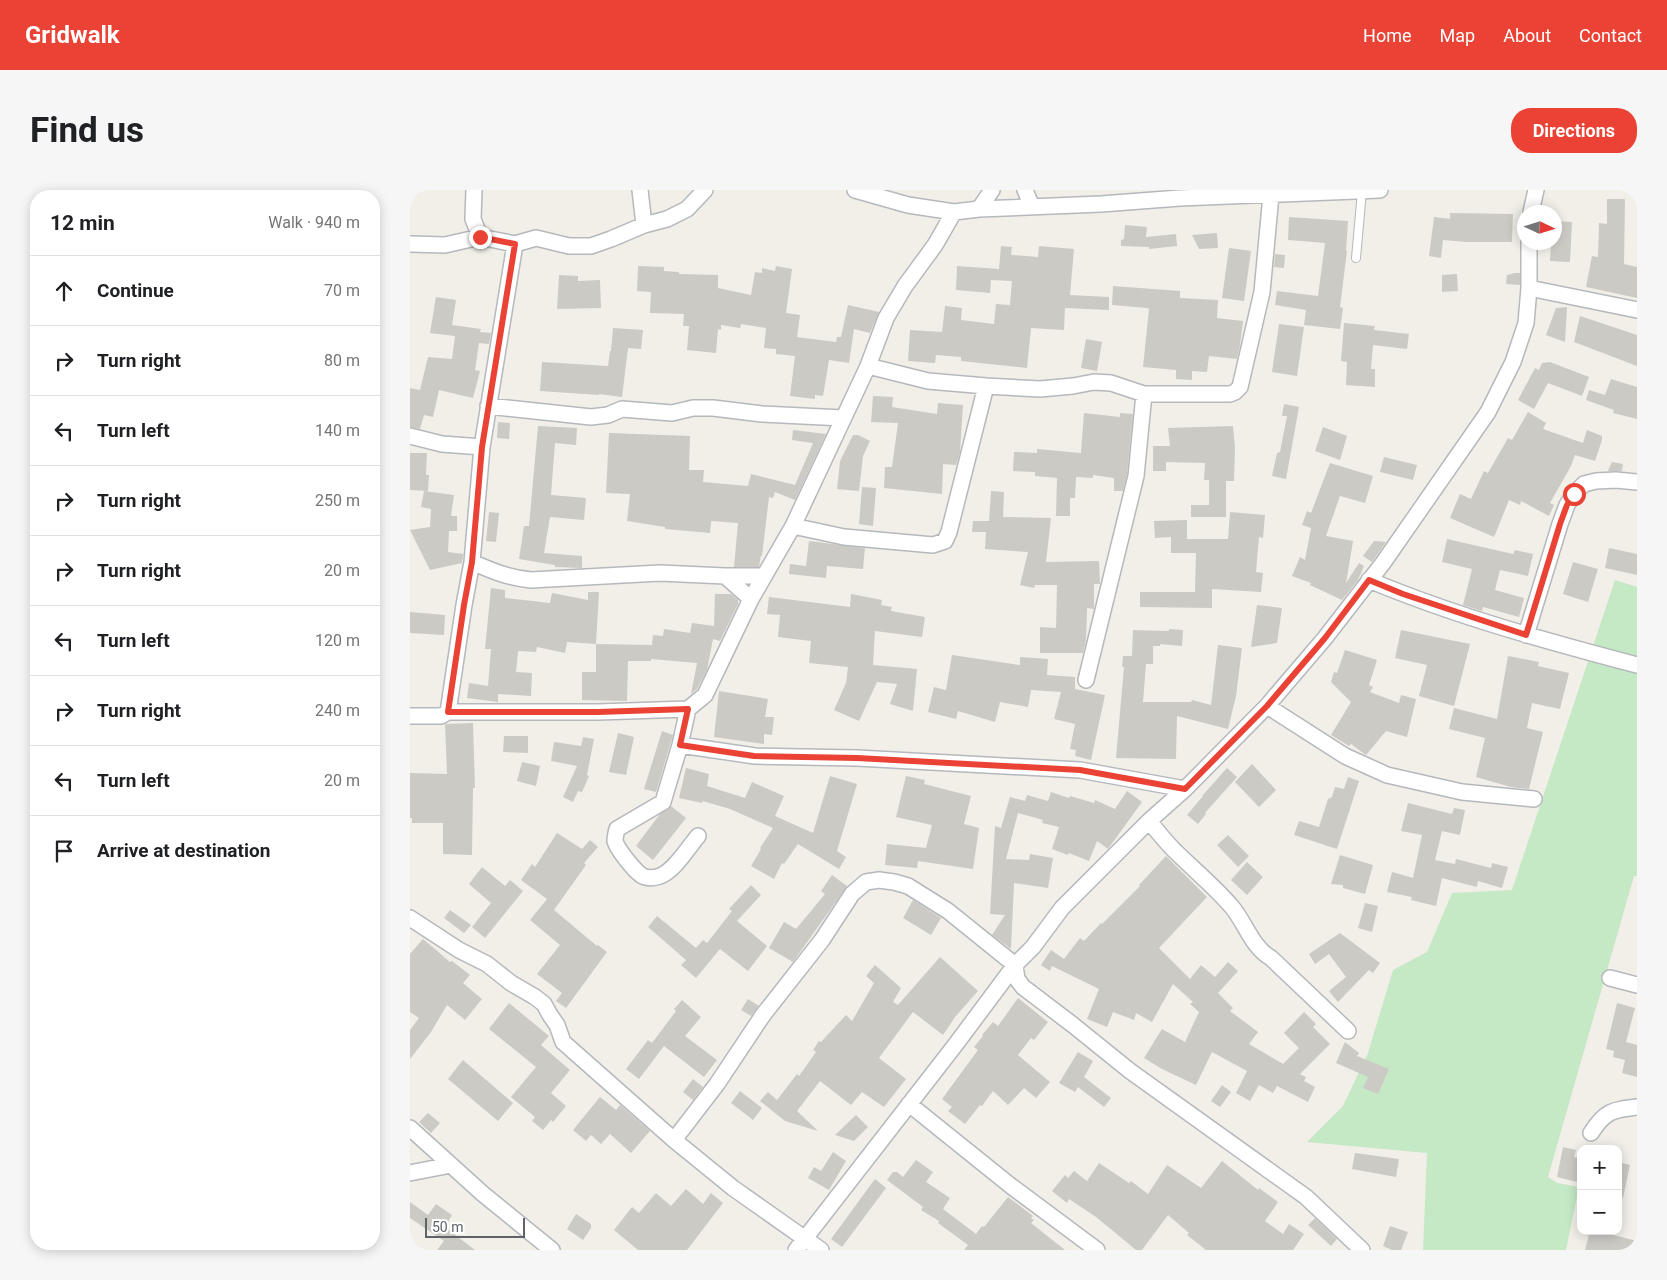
<!DOCTYPE html>
<meta charset="utf-8">
<style>
:root{--surface:#fff;--page:#f6f6f6;--text:#202124;--muted:#757577;--line:#e0e0e0;--accent:#ea4335}
body{margin:0;font-family:Roboto,sans-serif;background:var(--page);color:var(--text)}
.controls{position:absolute;right:15px;bottom:15px;display:grid;overflow:hidden;border-radius:10px;box-shadow:0 2px 12px #0003}
.controls button{width:45px;height:45px;display:grid;place-items:center;padding:0;border:0;border-bottom:1px solid var(--line);background:var(--surface);color:var(--text);font:25px sans-serif}
.compass{position:absolute;left:1107px;top:15px;width:45px;height:45px;border-radius:50%;background:var(--surface);box-shadow:0 2px 12px #0003;rotate:94deg}
.scale{position:absolute;left:15px;bottom:12px;width:100px;box-sizing:border-box;padding-left:5px;border:2px solid #5f6368;border-top:0;font-size:14px;line-height:18px;white-space:nowrap;color:#5f6368;-webkit-text-stroke:4px #fff;paint-order:stroke}
.stop{position:absolute;width:15px;height:15px;margin:-11px;border:4px solid #ea4335;border-radius:50%;background:#fff}
.stop.end{background:#ea4335;border-color:#fff;box-shadow:0 1px 5px #0008}
.list{margin:0;padding:0;list-style:none}
h2{display:flex;justify-content:space-between;align-items:center;height:65px;margin:0;padding:0 20px;font-size:21px}
h2 small{font-size:16px;font-weight:400;color:var(--muted)}
.list li{display:grid;grid-template-columns:32px 1fr auto;gap:15px;align-items:center;box-sizing:border-box;height:70px;padding:0 20px;border-top:1px solid var(--line)}
.list b{display:block;font-size:19px;white-space:nowrap}
.list em{font-size:16px;font-style:normal;color:var(--muted)}
.icon{flex:none;width:28px;height:28px;fill:none;stroke:currentColor;stroke-width:2;stroke-linecap:round;stroke-linejoin:round}
.map{position:relative;flex:none;width:1227px;height:1060px;overflow:hidden;border-radius:20px}
header{display:flex;align-items:center;gap:30px;box-sizing:border-box;height:70px;padding:0 25px;background:var(--accent);color:#fff}
header strong{font-size:24px}
nav{display:flex;gap:28px;margin-inline-start:auto;font-size:18px}
.intro{display:flex;align-items:center;justify-content:space-between;box-sizing:border-box;height:120px;padding:0 30px}
h1{margin:0;font-size:35px}
.button{padding:12px 22px;border-radius:20px;background:var(--accent);color:#fff;font-size:18px;font-weight:700}
main{display:flex;gap:30px;padding:0 30px}
aside{flex:1;background:var(--surface);border-radius:20px;box-shadow:0 2px 12px #0003}
.map>svg:first-child{display:block}
</style>
<header>
<strong>Gridwalk</strong>
<nav><a>Home</a><a>Map</a><a>About</a><a>Contact</a></nav>
</header>
<div class="intro"><h1>Find us</h1><a class="button">Directions</a></div>
<main>
<aside>
<h2>12 min<small>Walk · 940 m</small></h2>
<ul class="list">
<li><svg class="icon" aria-label="ahead" viewBox="0 0 24 24"><path d="M12 20V5M6 11l6-6 6 6"/></svg><div><b>Continue</b></div><em>70 m</em></li>
<li><svg class="icon" aria-label="right" viewBox="0 0 24 24"><path d="M7 20v-9h11M14 6l5 5-5 5"/></svg><div><b>Turn right</b></div><em>80 m</em></li>
<li><svg class="icon" aria-label="left" viewBox="0 0 24 24"><path d="M17 20v-9H6M10 6l-5 5 5 5"/></svg><div><b>Turn left</b></div><em>140 m</em></li>
<li><svg class="icon" aria-label="right" viewBox="0 0 24 24"><path d="M7 20v-9h11M14 6l5 5-5 5"/></svg><div><b>Turn right</b></div><em>250 m</em></li>
<li><svg class="icon" aria-label="right" viewBox="0 0 24 24"><path d="M7 20v-9h11M14 6l5 5-5 5"/></svg><div><b>Turn right</b></div><em>20 m</em></li>
<li><svg class="icon" aria-label="left" viewBox="0 0 24 24"><path d="M17 20v-9H6M10 6l-5 5 5 5"/></svg><div><b>Turn left</b></div><em>120 m</em></li>
<li><svg class="icon" aria-label="right" viewBox="0 0 24 24"><path d="M7 20v-9h11M14 6l5 5-5 5"/></svg><div><b>Turn right</b></div><em>240 m</em></li>
<li><svg class="icon" aria-label="left" viewBox="0 0 24 24"><path d="M17 20v-9H6M10 6l-5 5 5 5"/></svg><div><b>Turn left</b></div><em>20 m</em></li>
<li><svg class="icon" aria-label="arrive" viewBox="0 0 24 24"><path d="M6 21V4h12l-3 4 3 4H6"/></svg><div><b>Arrive at destination</b></div></li>
</ul>
</aside>
<div class="map">
<svg width="1227" height="1060" viewBox="0 0 1227 1060">
<rect width="100%" height="100%" fill="#f1efe8"/>
<!-- green -->
<path fill="#c5e8c5" d="M1205,390L1227,397V686H1224L1138,987L1147,993L1169,997L1156,1060H1013L1017,963L897,952L933,916L958,863L983,780L1017,762L1042,703L1102,700Z"/>
<!-- building -->
<path fill="#cccac5" d="M1197,9H1215L1214,74L1227,77V108L1176,97L1182,66L1188,67L1189,33L1197,34Z
M1040,23L1103,24L1102,52H1056L1033,50L1031,68L1019,66L1024,27L1040,29Z
M879,27L938,31L936,61H937L930,117L933,118L930,139L894,135L896,120L865,115L867,101L908,106L915,53L878,50Z
M1144,31L1162,32L1160,72L1140,71L1141,52H1144Z
M715,35L737,37L736,47L766,44L767,56L739,59V57L711,56V50L714,49Z
M807,43L808,58L789,59L782,45Z
M591,56L602,57L601,65L628,67L629,56L664,59L660,105L699,107V120L655,118L654,140L621,138L617,178L551,171V167L526,165L525,173L498,171L500,140L532,142L535,116L552,118L551,130L584,134L586,114L600,115L602,91L581,90L580,103L546,100L547,76L589,79Z
M819,58L841,61L834,111L812,108Z
M865,64L875,65L874,78L864,77Z
M228,76L254,77V81L269,82V84L308,85V98L341,105L345,82L352,83V78L365,81L366,76L382,79L376,123L390,125L387,147L426,152L427,147H431L438,115L469,122L460,143L444,139L439,173L419,170L413,206L405,205V209L380,206L385,166L366,164V159L354,158L356,138L331,134L330,138L311,135V140L308,139L306,163L277,160L279,136H273L274,124L240,123L241,102L227,101Z
M1105,83H1110V95L1096,94L1097,85Z
M1047,84L1048,101L1032,102V85Z
M149,85L168,86V91L190,90L191,118L147,119Z
M703,96L770,101V108L808,110L807,128L833,131L830,155L827,169L799,166L797,182L782,181V190L766,189V180L733,177L739,119L737,118L702,115Z
M26,107L46,110L42,135L71,139L70,142L81,143L79,154L69,153L65,180L70,181L63,208L29,200L23,227L14,225L10,239L0,237V198L10,200L18,167L42,169L45,146L20,143Z
M1157,117L1155,152L1136,145L1146,118Z
M1170,126L1227,145V176L1164,152Z
M934,133L965,136L964,140L999,144L997,159L963,155L961,179H965V197L936,195L937,172L931,171Z
M869,134L894,137L887,186L862,182Z
M203,138L233,140L231,159L218,158L212,207L189,204V205L130,201L132,172L198,176L200,161H201Z
M676,149L692,152L687,181L671,178Z
M1140,172L1179,187L1172,206L1138,193L1124,219L1108,210L1125,178L1129,180L1132,173Z
M1201,189L1227,197V229L1203,223L1204,220L1176,210L1179,200L1195,205Z
M463,206L483,207L482,217L527,224L528,213L553,215L550,262L546,275L533,274L532,304L474,298L475,277H482L488,233L461,232Z
M874,214L889,217L876,289L862,286L867,263L870,262L877,226H872Z
M1118,222L1136,233L1133,239L1173,253L1177,240L1192,246V250L1185,271L1165,265L1161,276L1140,313L1144,315L1139,326L1111,311L1110,315L1099,310L1084,347L1040,328L1050,304L1061,309L1074,281L1078,283L1098,248L1102,250Z
M674,223L710,227V223L723,224L717,284L713,301H704V288L683,285V288L666,287L665,308H660V326H646L647,288L625,286V282L603,281L604,262L627,263V259L671,263Z
M88,232L100,233L99,249L87,248Z
M128,236L167,238L166,255L145,253L141,305L176,308L174,330L140,327L134,363L172,366V378L145,377V375L109,369L114,336H119Z
M823,236L825,258L824,291H816V327H781V315H799V290H794L795,273L756,272V281H743V256H760L758,238Z
M913,237L937,246L930,270L905,261Z
M383,240L416,244L385,310L365,302L363,308L359,307L352,366L351,365L349,377H324L328,333L301,331L300,343L255,339V337L217,331L220,304L196,303L199,243L280,246L279,280H294L293,292L338,296L341,284L385,295L403,253L382,250Z
M443,245H448L460,251L453,266L449,301L427,299L430,271Z
M0,263H17L16,285H19L18,301L0,300Z
M974,267L1007,275L1003,290L970,282Z
M1202,272L1213,274L1212,281H1198Z
M920,273L963,286L955,313L930,306L916,346L943,351L936,393L949,373L954,376L948,390L932,410L900,395L901,393L882,386L890,367L895,370L901,338L892,335L897,321L901,323Z
M452,297L466,298L463,336L449,334Z
M14,301L44,305L41,326H47V341H39L38,362L53,364L52,373L20,380L0,340L20,337L21,319L11,317Z
M581,301L594,302L593,327L641,328L636,372L689,371L690,394H684V419L677,418L676,450L673,463H630V437L646,438L647,395H625L624,398L610,395L618,362L575,359L576,342H562L563,331H579Z
M79,322L89,323L86,352L76,351Z
M820,322L855,325L853,348L849,347L846,382L853,383L851,402L802,399V418L730,417V402H785L786,363H761V347L745,348L744,331L777,330V349H818Z
M1037,349L1103,364L1105,360L1123,364L1118,386L1090,380L1085,400L1114,408L1109,427L1073,417L1072,421L1053,415L1062,379L1032,372Z
M399,351L455,358L453,379L417,376L416,388L379,384L380,374L396,376Z
M964,351L976,352L962,372L953,366Z
M1199,358L1227,364V385L1195,378Z
M1163,372L1188,379L1178,412L1153,404Z
M81,398L95,400V408L140,413L142,403L178,410V402H189L186,454L157,452L155,463L127,457L126,462L108,461L106,482L122,483L121,506L88,504V512L57,508L59,493L78,496L81,459H75Z
M305,404H321L328,410V414L310,451L303,449L297,480L287,499L281,504L287,473L241,469V471H218L217,511L172,510V482H186V454L242,455L243,445L253,446L254,439L280,443L282,433L304,436Z
M441,404L472,410L471,415L482,417L481,421L515,427L512,447L465,441L463,475L507,479L503,521L480,514L487,494L467,492L449,531L424,520L436,493L438,477L399,473L401,451L368,447L370,425L357,424L359,407L440,417Z
M847,415L872,418L867,453L841,457Z
M0,422L35,425L34,445L0,443Z
M759,439L773,440L772,456L750,454V456H743V474H736L733,512H781L782,510L801,515L808,455L832,458L826,506L818,539L767,526L766,569L706,568L714,477H712L713,466H722L723,440L759,441Z
M991,440L1060,454L1044,516L1009,506L1017,475L985,468Z
M935,460L967,470L959,495L963,497L960,502L989,513L991,505L1006,509L997,547L976,541L956,565L941,554L939,556L921,545L941,512L921,492L924,482L927,483Z
M542,465L610,475V467L638,469L637,485L665,487V499L695,505L681,570L665,566L666,560L660,559L665,534L644,529L651,502L621,500L618,517L590,512L585,532L548,521L546,529L518,522L524,497L536,500Z
M1098,466L1129,472L1128,476L1159,483L1150,519L1122,513L1117,538L1133,542L1119,599L1101,597L1066,587L1075,548L1039,539L1044,518L1087,529Z
M309,501L358,509L355,527H364L362,545L354,544V554L304,547Z
M63,533L65,598H63L62,665L33,664V633H2V628H0V583L37,584L35,534Z
M252,541L263,545L246,602L234,599Z
M208,543L224,547L216,585L199,582Z
M94,546H118V563L93,562Z
M173,547L184,549L177,585L179,586L172,602L168,601L163,612L153,607L167,576L141,571L144,552L171,556Z
M112,572L130,576L126,596L107,591Z
M842,574L866,600L849,617L825,592Z
M276,578L299,584L297,596L335,608L342,592L374,606L365,626L403,643L420,586L447,594L427,661L436,667L429,679L388,654L374,674L372,673L364,689L341,676L351,659L350,658L363,638L320,619L293,611L292,613L269,608Z
M817,578L827,587L795,623L796,624L788,634L777,625L793,606H792Z
M496,586L515,590L514,594L561,606L554,634L569,638L563,679L508,671L507,678L475,675L477,654L516,658L522,635L486,627Z
M938,587L949,591L927,659L884,645L889,631L909,637L918,609L922,607L925,597L934,599Z
M717,601L732,612L698,659L687,651L679,671L659,663L658,665L642,659L649,637L632,633L633,630L608,623L596,669L619,670L620,664L643,668L638,698L604,693L601,759L582,745L595,725L580,724L585,636L591,638L600,607L615,611L617,605L638,611L641,602L659,608L660,606L684,613L685,610L705,619Z
M998,613L1042,624L1044,618L1055,620L1050,645L1032,641L1025,670L1045,674L1046,669L1081,678L1082,673L1098,677L1092,698L1068,691L1067,697L1032,688L1026,716L1001,710L1002,707L977,702L982,682L1003,688L1012,645L991,641Z
M261,616L276,628L243,670L226,656L250,624Z
M147,643L172,659L180,650L188,657L174,673L176,675L144,720L187,756L188,755L197,762L156,818L146,811L152,803L127,784L150,755L120,730L137,709L111,690L122,674L125,677Z
M818,645L839,666L828,677L807,655Z
M930,665L963,675L955,704L933,698V695L921,694Z
M756,666L797,707L749,758L780,789L791,775L805,787L818,772L828,781L808,803L823,818L820,821L848,842L839,854L873,874L889,858L874,843L894,822L906,834L903,837L920,854L890,884L896,887L894,891L905,897L898,912L867,896L863,903L849,895L840,911L826,903L837,881L802,862L786,895L752,879L734,868L752,839L775,852L789,822L780,814L783,812L763,794L742,832L726,823L724,830L703,822L697,837L677,829L689,799L642,776L640,781L631,775L641,760L654,769L670,748L674,751L691,733L692,734L730,696L729,695Z
M837,672L853,687L837,705L821,690Z
M72,677L95,696L100,690L113,701L75,748L62,737L81,713L59,694Z
M422,685L437,696L383,772L359,758L374,732L386,739L415,704L411,701Z
M341,695L351,705L327,731L357,756L338,781L310,759L286,788L271,775L276,770L238,737L247,726L286,758L293,750L297,753L322,721L319,719Z
M503,710L531,728L521,745L493,728Z
M955,713L968,716L962,742L948,738Z
M40,720L61,735L54,743L34,728Z
M930,743L970,773L963,783L959,780L928,812L919,801L936,787L919,764L905,774L899,764Z
M13,749L40,772L42,771L60,785L53,793L72,809L55,830L37,815L21,842L0,869V840L9,828L0,822V764Z
M530,767L568,801L545,827L533,845L503,822L469,868L496,889L474,917L452,902L441,915L410,891L387,921L408,941L375,931L350,911L358,902L367,910L387,884L389,886L406,862L403,860L409,851L411,852L436,825L442,831L464,793L456,786L465,775L491,798L483,812L488,815Z
M608,808L638,832L624,850L621,848L608,865L640,892L626,908L614,898L598,915L583,901L572,916L570,915L555,934L538,921L542,917L532,909L568,860L564,857L573,846L572,845L583,832L588,836Z
M338,809L349,816L341,826L331,820Z
M272,810L291,827L275,846L307,870L294,887L254,856L229,889L216,879L238,850L242,853L266,821L264,819Z
M99,813L139,846L131,855L160,880L141,903L156,916L143,932L141,930L133,940L122,931L125,927L101,907L126,877L79,839Z
M1207,813L1225,818L1216,852L1227,855V887L1212,883L1215,870L1203,867L1204,861L1196,859Z
M935,852L949,863L947,866L979,879L968,904L953,898L958,887L926,873Z
M668,862L683,871L674,887L701,908L694,917L668,897L665,902L649,893Z
M53,870L103,913L88,931L38,889Z
M283,889L293,897L283,910L273,902Z
M812,895L821,902L810,917L801,911Z
M330,901L352,918L343,930L321,913Z
M190,907L206,920L210,915L240,941L221,963L200,944L191,954L181,945L176,951L163,940Z
M18,923L30,933L21,943L9,932Z
M446,925L458,937L444,951L425,945Z
M1153,957L1166,960L1164,967L1171,968V993L1147,987Z
M423,962L436,971L419,1000L398,988L404,977L411,981Z
M945,963L989,969L986,987L942,979Z
M506,970L523,982L516,992L540,1008L533,1019L566,1044L572,1036L574,1037L598,1007L623,1026L621,1028L624,1030L621,1033L655,1060H554L558,1055L528,1033L529,1031L511,1020L513,1017L477,990L483,982H487L493,987Z
M812,971L848,1000L849,998L868,1012L855,1031L873,1044L879,1034L894,1044L883,1060H796L777,1045L779,1043L758,1025L732,1060H726L686,1027L659,1009L657,1013L642,1001L655,985L658,988L664,981L677,991L689,973L719,993L721,991L738,1004L757,975L791,998Z
M1208,972L1220,975L1213,1008H1208Z
M465,989L476,998L432,1057L421,1049Z
M276,999L293,1014L301,1003L313,1013L277,1060H228L204,1040L222,1017L229,1023L246,1003L261,1016Z
M0,1012L18,1025L26,1014L42,1025L35,1037L65,1060H27L34,1051L0,1028Z
M166,1024L181,1034V1038L173,1050L157,1039Z
M905,1028L927,1049L921,1056L898,1035Z
M980,1036L998,1042L991,1060H982L973,1056Z
M1180,1041H1188L1227,1051V1060H1175Z"/>
<g fill="none" stroke-linecap="round" stroke-linejoin="round">
<!-- lane casing -->
<g stroke="#b5b8bc" stroke-width="10">
<path id="lane" d="M946,68L952,1"/>
</g>
<!-- street casing -->
<g stroke="#b5b8bc" stroke-width="18">
<path id="street" d="M64,0L63,29L70,47
M230,0L234,35
M445,0L498,15L544,22L569,19L691,14L770,8L970,0
M615,0L622,17
M569,19L582,0
M1121,22L1126,0
M0,54L35,55L70,47L105,54L126,48L159,56H181L201,49L234,35L257,29L277,19L295,0
M1119,98L1227,120
M458,176L518,191L576,196L630,199L663,196L684,192L701,193L734,204H820L825,202L830,197L852,102L861,5
M78,216L181,227L198,225L212,219L262,223L283,218H303L352,224L433,228
M0,246L32,254L72,257
M383,336L434,347L523,355L535,351L539,342L576,196
M62,372C82,381 99,388 121,390L250,383L315,386H354
M315,386L341,409
M959,390C1045,426 1136,451 1227,475
M1116,445L1150,334L1157,315L1164,304L1174,294L1186,291L1206,290L1227,292
M676,490L726,286L734,204
M857,516L935,566L977,585L1052,602L1124,609
M38,522H188L278,519
M0,526H31L38,522L54,415L62,372L72,257L105,54
M270,555L345,566L447,568L670,580L775,599
M739,631C747,641 755,651 764,660C783,679 804,696 822,717C836,734 842,757 861,768L938,841
M288,646C278,658 264,681 250,686C245,688 236,689 231,685C224,680 207,659 205,651C205,647 206,643 207,639L253,612L270,555L278,519L295,505L341,409L383,336L458,176L476,128L495,96L525,55L544,22
M0,728L49,760L77,774L101,793L125,807L134,814L140,825L147,835L153,852L179,875L264,950L323,998L411,1060
M1200,788L1227,795
M499,914L601,996L687,1060
M0,938L73,1004L142,1060
M1181,943C1195,921 1202,920 1227,917
M264,950L307,894L353,825L412,750L442,704L456,692L469,690L484,692L498,696L538,721L605,775L607,789L613,797L663,835L720,881L896,1007L952,1060
M0,983L41,975
M386,1060L546,854L605,775L623,757L652,718L739,631L775,599L857,516L915,448L973,373L1078,222L1103,172L1116,133L1119,98V52"/>
</g>
<!-- lane -->
<use href="#lane" stroke="#fff" stroke-width="8"/>
<!-- street -->
<use href="#street" stroke="#fff" stroke-width="15"/>
</g>
<g fill="none" stroke-linecap="round" stroke-linejoin="round">
<!-- route -->
<path stroke="#ea4335" stroke-width="6" d="M70,47L105,54L72,257L62,372L54,415L38,522H188L278,519L270,555L344,566L447,568L670,580L775,599L857,516L915,448L959,390L993,404L1116,445L1150,334L1157,315L1164,304"/>
</g>
</svg>
<div class="controls">
<button>+</button>
<button>−</button>
</div>
<svg class="compass" viewBox="-18 -18 36 36"><path d="M0-13l5 13h-10z" fill="#e53935"/><path d="M0 13l5-13h-10z" fill="#757577"/></svg>
<div class="scale">50 m</div>
<div class="stop" style="left:1164px;top:304px"></div>
<div class="stop end" style="left:70px;top:47px"></div>
</div>
</main>
